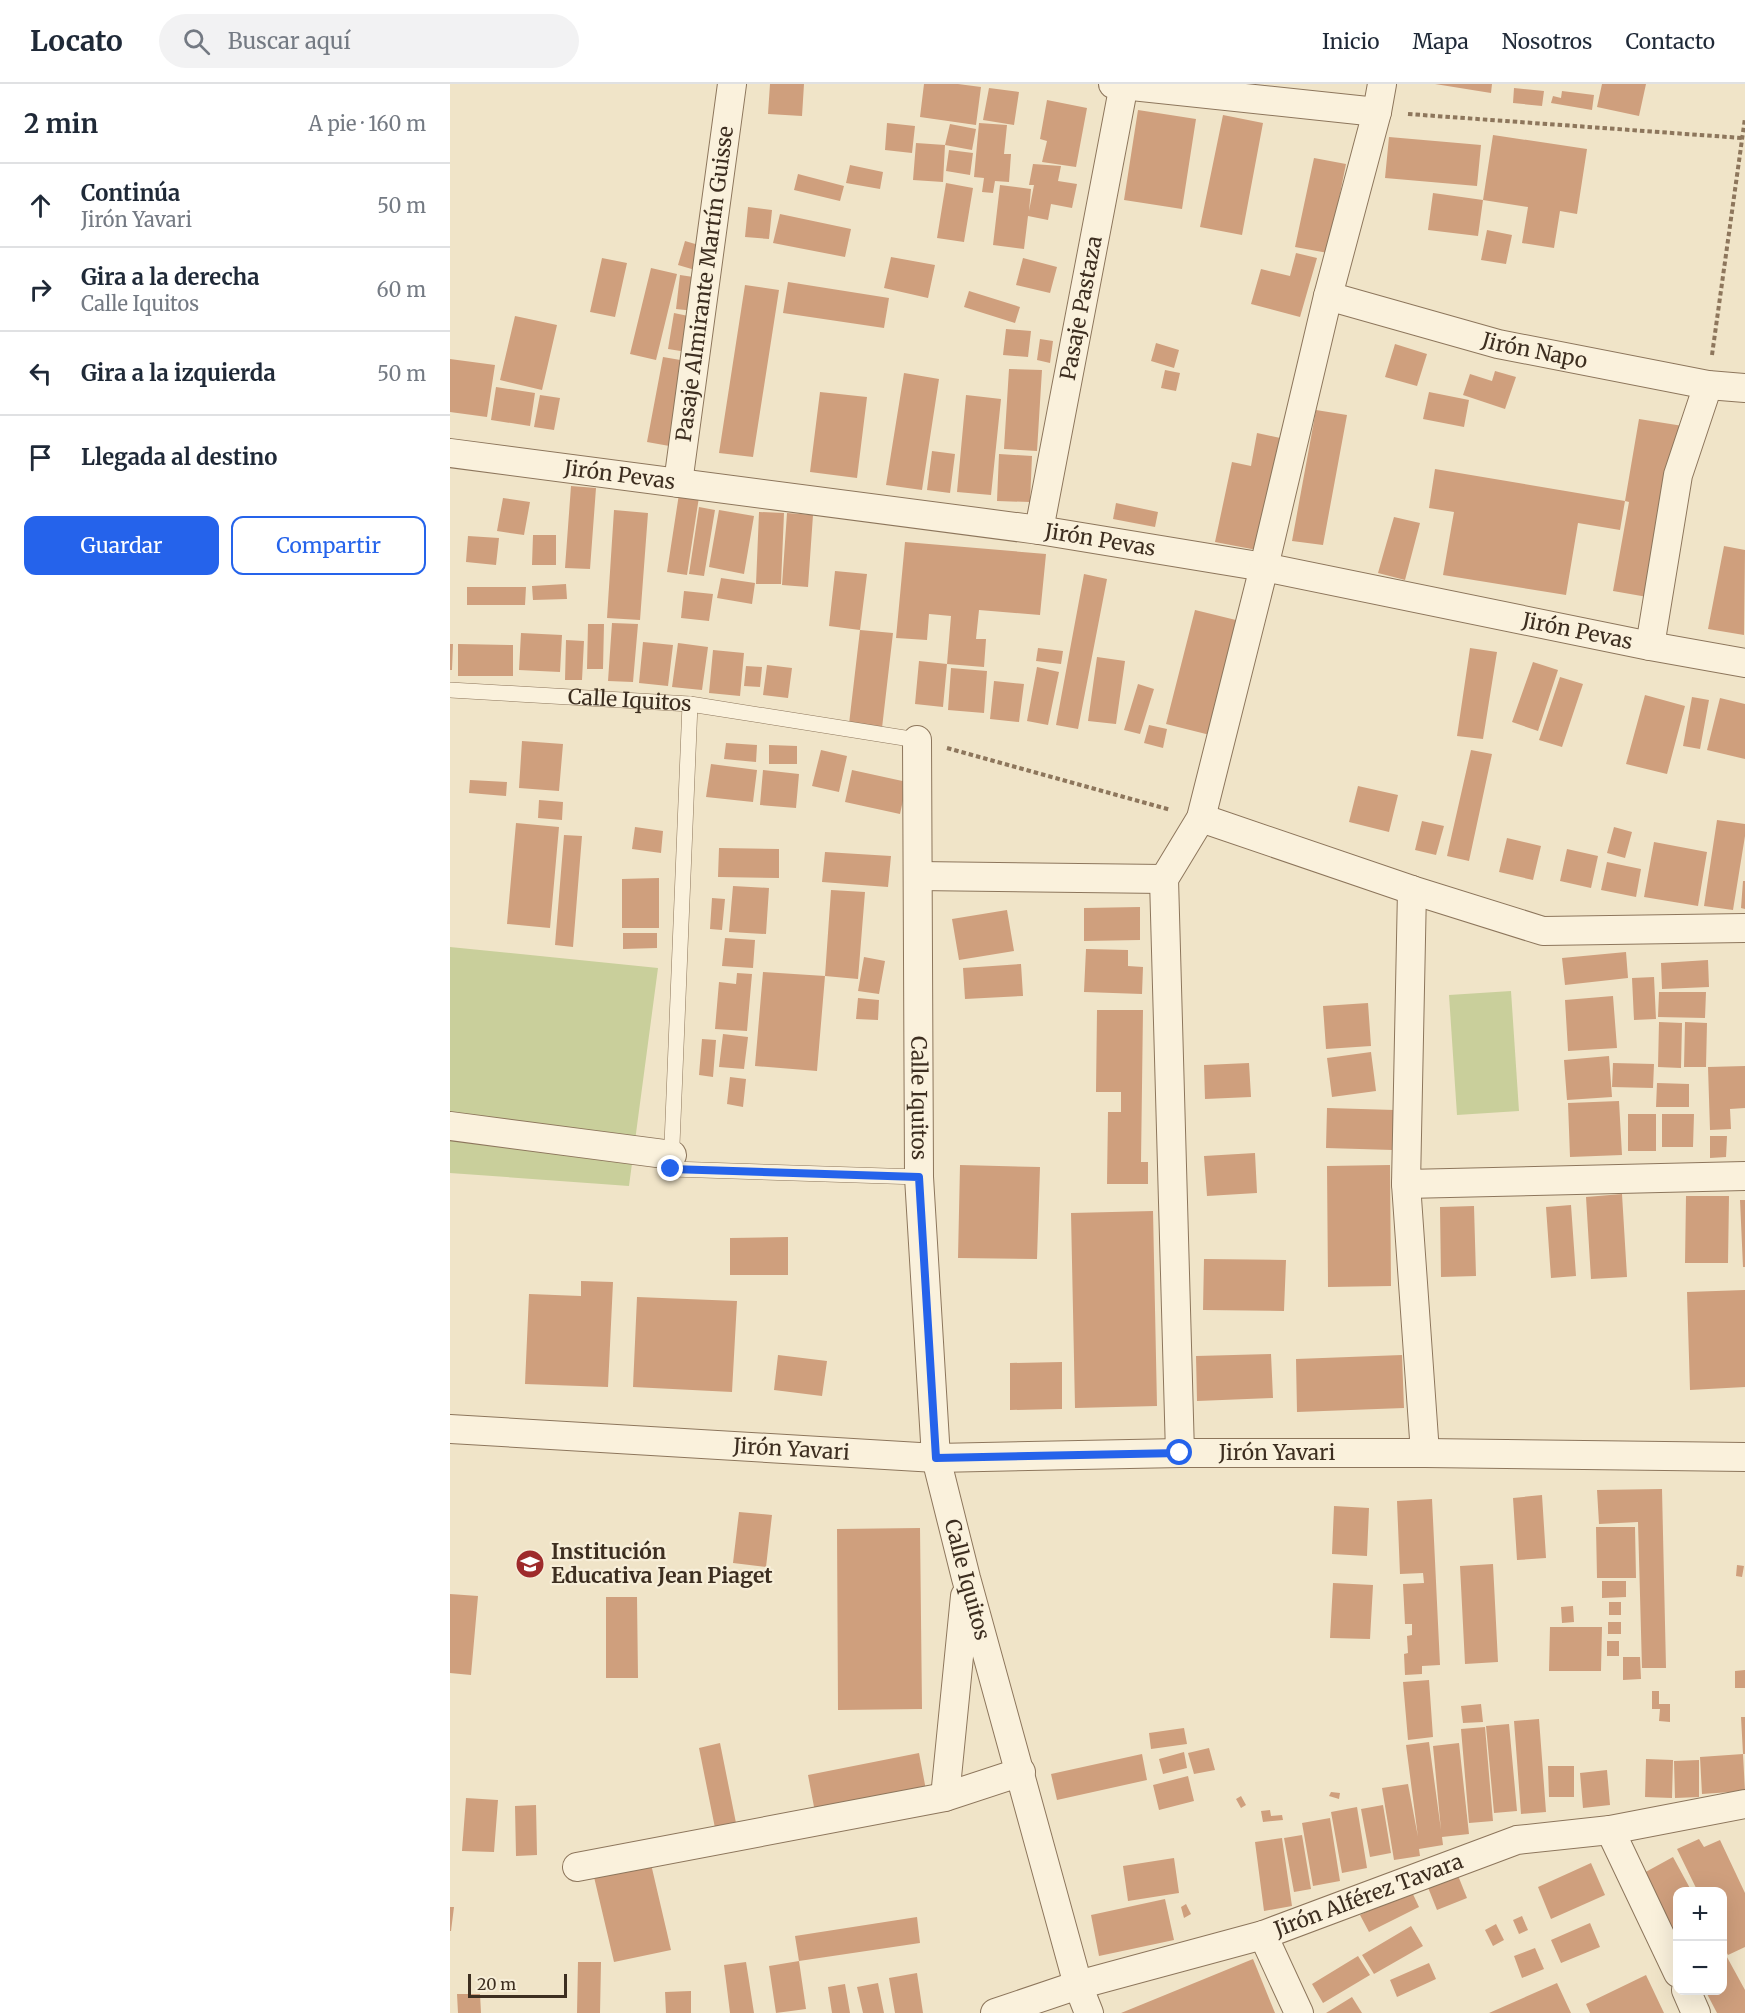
<!DOCTYPE html>
<html lang="es">
<meta charset="utf-8">
<style>
:root{--surface:#fff;--page:#f2f2f3;--text:#1f2937;--muted:#747a83;--line:#e0e1e3;--accent:#2563eb}
body{margin:0;font-family:Merriweather,serif;background:var(--page);color:var(--text)}
.controls{position:absolute;right:18px;bottom:18px;display:grid;overflow:hidden;border-radius:12px;box-shadow:0 6px 24px #0002}
.controls button{width:54px;height:54px;display:grid;place-items:center;padding:0;border:0;border-bottom:2px solid var(--line);background:var(--surface);color:var(--text);font:30px sans-serif}
.scale{position:absolute;left:18px;bottom:15px;width:99px;box-sizing:border-box;padding-left:6px;border:3px solid #3d2e20;border-top:0;font-size:16px;line-height:21px;white-space:nowrap;color:#3d2e20;-webkit-text-stroke:4px #f7eed8;paint-order:stroke}
.stop{position:absolute;width:18px;height:18px;margin:-14px;border:4px solid #2563eb;border-radius:50%;background:#fff}
.stop.end{background:#2563eb;border-color:#fff;box-shadow:0 2px 6px #0008}
.list{margin:0;padding:0;list-style:none}
h2{display:flex;justify-content:space-between;align-items:center;height:78px;margin:0;padding:0 24px;font-size:26px}
h2 small{font-size:20px;font-weight:400;color:var(--muted)}
.list li{display:grid;grid-template-columns:39px 1fr auto;gap:18px;align-items:center;box-sizing:border-box;height:84px;padding:0 24px;border-top:2px solid var(--line)}
.list b{display:block;font-size:22px;white-space:nowrap}
.list p{margin:0;font-size:20px;white-space:nowrap;color:var(--muted)}
.list em{font-size:20px;font-style:normal;color:var(--muted)}
.actions{display:flex;gap:12px;padding:18px 24px}
.actions a{flex:1;padding:14px 0;border:2px solid var(--accent);border-radius:12px;text-align:center;font-size:21px;color:var(--accent)}
.actions .main{background:var(--accent);color:#fff}
.icon{flex:none;width:33px;height:33px;fill:none;stroke:currentColor;stroke-width:2;stroke-linecap:round;stroke-linejoin:round}
.map{position:relative;flex:none;width:1295px;height:1929px;overflow:hidden}
header{display:flex;align-items:center;gap:36px;box-sizing:border-box;height:84px;padding:0 30px;background:var(--surface);border-bottom:2px solid var(--line)}
header strong{font-size:28px}
nav{display:flex;gap:33px;margin-inline-start:auto;font-size:21px}
.search{width:420px;height:54px;background:var(--page);display:flex;align-items:center;gap:15px;box-sizing:border-box;padding:0 21px;border-radius:33px;color:var(--muted);font-size:22px}
main{display:flex}
aside{flex:1;background:var(--surface)}
.map>svg:first-child{display:block}
</style>
<header>
<strong>Locato</strong>
<div class="search"><svg class="icon" aria-label="search" viewBox="0 0 24 24"><circle cx="10" cy="10" r="6"/><path d="M15 15l6 6"/></svg>Buscar aquí</div>
<nav><a>Inicio</a><a>Mapa</a><a>Nosotros</a><a>Contacto</a></nav>
</header>
<main>
<aside>
<h2>2 min<small>A pie · 160 m</small></h2>
<ul class="list">
<li><svg class="icon" aria-label="ahead" viewBox="0 0 24 24"><path d="M12 20V5M6 11l6-6 6 6"/></svg><div><b>Continúa</b><p>Jirón Yavari</p></div><em>50 m</em></li>
<li><svg class="icon" aria-label="right" viewBox="0 0 24 24"><path d="M7 20v-9h11M14 6l5 5-5 5"/></svg><div><b>Gira a la derecha</b><p>Calle Iquitos</p></div><em>60 m</em></li>
<li><svg class="icon" aria-label="left" viewBox="0 0 24 24"><path d="M17 20v-9H6M10 6l-5 5 5 5"/></svg><div><b>Gira a la izquierda</b></div><em>50 m</em></li>
<li><svg class="icon" aria-label="arrive" viewBox="0 0 24 24"><path d="M6 21V4h12l-3 4 3 4H6"/></svg><div><b>Llegada al destino</b></div></li>
</ul>
<div class="actions"><a class="main">Guardar</a><a>Compartir</a></div>
</aside>
<div class="map">
<svg width="1295" height="1929" viewBox="0 0 1295 1929">
<rect width="100%" height="100%" fill="#f0e4c8"/>
<!-- green -->
<path fill="#c9cf9b" d="M0,863L208,884L179,1102L0,1089Z
M1061,907L1069,1027L1007,1031L999,911Z"/>
<!-- building -->
<path fill="#cf9f7d" d="M320,0H354L352,32L318,30Z
M474,0H508L531,3L526,41L470,33Z
M985,0H1042L1041,9Z
M1152,0H1196L1189,32L1147,23Z
M539,4L569,8L564,41L533,36Z
M1064,4L1094,7L1092,22L1063,19Z
M1112,7L1144,11L1142,26L1101,19L1103,12L1111,14Z
M597,16L637,24L626,83L592,78L597,57L590,55Z
M688,26L746,35L732,125L674,116Z
M773,31L813,39L792,151L750,143Z
M437,39L465,42L462,69L435,66Z
M529,39L557,41L554,70H561L559,98L545,97L543,109L532,108L534,94L524,93Z
M500,40L526,45L522,66L495,61Z
M1043,51L1137,65L1127,130L1110,127L1104,164L1072,159L1078,123L1033,116Z
M939,53L1031,61L1027,102L935,94Z
M466,59L495,61L493,98L463,96Z
M499,66L523,69L520,91L496,87Z
M864,74L896,80L878,169L845,163Z
M583,80L611,82L608,97L627,100L622,124L601,120L598,136L578,132L574,165L543,161L550,101L581,105L579,127L584,101H579Z
M400,81L433,88L430,105L396,99Z
M348,90L394,102L390,117L344,106Z
M496,99L523,104L514,158L487,154Z
M983,109L1033,116L1028,152L978,146Z
M298,123L322,126L319,155L295,153Z
M330,130L401,145L395,173L323,159Z
M1037,146L1062,151L1056,180L1031,176Z
M235,157L259,164L252,188L228,181Z
M846,169L867,174L850,233L801,220L811,185L840,192Z
M441,173L485,181L478,214L434,204Z
M152,174L177,179L165,233L140,228Z
M573,174L607,183L600,209L566,201Z
M201,184L227,190L206,276L180,270Z
M230,191L250,194L245,227L226,225Z
M338,198L439,214L434,244L333,229Z
M295,201L329,206L303,373L269,369Z
M519,207L570,223L565,239L514,223Z
M224,229L243,233L237,268L218,265Z
M65,232L107,241L92,306L50,296Z
M556,245L581,247L578,273L553,271Z
M590,255L603,257L600,279L587,276Z
M706,259L729,266L724,284L701,277Z
M945,260L977,270L967,302L935,293Z
M213,273L242,278L225,363L197,358Z
M0,275L45,281L37,333L0,328Z
M559,285L592,286L587,367L554,365Z
M715,286L730,289L726,307L711,304Z
M1045,287L1066,293L1055,325L1013,311L1020,290L1042,297Z
M454,289L489,295L472,406L436,401Z
M46,303L85,309L80,342L41,336Z
M370,308L417,313L407,394L360,388Z
M979,308L1019,316L1014,343L973,335Z
M90,311L110,314L104,346L84,343Z
M516,311L551,315L541,411L507,408Z
M866,326L897,331L873,461L842,457Z
M1189,335L1233,342L1203,514L1163,507L1179,418L1175,417Z
M807,349L835,355L812,467L765,458L782,378L801,382Z
M482,367L505,370L500,409L477,406Z
M549,370L582,372L580,418L547,417Z
M985,385L1175,417L1170,446L1128,439L1116,511L993,491L1004,428L979,424Z
M121,402L146,404L140,485L115,484Z
M229,410L249,413L237,491L217,488Z
M53,414L80,418L74,451L47,447Z
M666,419L708,428L705,443L663,435Z
M249,423L265,426L254,492L239,490Z
M164,426L198,429L190,536L157,534Z
M269,426L304,432L294,490L259,483Z
M309,428L334,429L331,500H306Z
M337,429L363,431L358,503L332,501Z
M944,433L970,439L955,496L928,489Z
M83,451H106V481H82Z
M18,452L49,454L46,481L16,478Z
M455,458L596,470L590,531L529,526L526,555H536L534,583L497,580L501,532L479,530L477,556L446,554Z
M1274,462L1295,466L1294,551L1258,545Z
M385,487L417,490L410,546L379,542Z
M634,490L657,495L628,645L606,641Z
M271,494L305,499L302,520L267,514Z
M116,500L117,515L83,516L82,502Z
M17,503H76L75,521H17Z
M234,507L263,510L259,537L231,534Z
M745,526L790,537L760,651L716,640Z
M162,539L188,540L183,598L158,597Z
M138,540H154L153,585H137Z
M410,546L443,549L432,644L399,640Z
M71,549L112,551L110,588L69,586Z
M116,556L134,557L132,596H115Z
M193,558L223,561L218,602L189,599Z
M228,559L258,563L252,606L222,603Z
M0,560H3L2,586H0Z
M8,560L63,561V592H8Z
M588,564L613,567L611,580L586,577Z
M1020,564L1047,568L1033,655L1007,652Z
M263,566L294,569L290,612L259,609Z
M647,573L675,577L666,640L638,637Z
M469,577L497,580L493,623L465,620Z
M1083,578L1108,586L1088,647L1062,638Z
M317,581L342,584L338,614L313,611Z
M296,582L312,583L310,603L294,602Z
M587,583L609,588L598,641L577,637Z
M501,584L537,587L534,629L498,626Z
M1110,593L1133,600L1112,663L1089,656Z
M544,597L574,600L569,638L540,635Z
M688,600L704,605L690,650L674,646Z
M1195,611L1235,622L1217,690L1176,680Z
M1242,613L1259,616L1250,665L1233,662Z
M1270,614L1295,620V675L1257,666Z
M699,641L717,645L713,664L694,659Z
M72,657L113,660L109,707L69,704Z
M276,659L307,661L306,678L274,675Z
M319,661L347,662V680H319Z
M371,666L397,672L389,708L362,702Z
M1021,666L1042,670L1019,777L997,772Z
M261,680L307,686L303,718L256,713Z
M313,686L349,690L346,724L310,721Z
M402,686L457,698L450,730L395,718Z
M20,696L57,698L56,712L19,709Z
M908,702L948,711L939,748L899,738Z
M89,716L113,718L112,736L88,734Z
M1267,736L1295,740V752L1283,826L1254,822Z
M972,737L994,742L986,771L965,766Z
M66,739L109,743L100,844L57,840Z
M185,743L213,747L211,769L182,765Z
M1164,743L1182,748L1175,774L1157,769Z
M114,751L132,752L123,863L105,861Z
M1057,754L1091,762L1083,796L1049,788Z
M1204,758L1257,768L1248,822L1194,813Z
M269,764L329,765V794L268,793Z
M1117,765L1148,772L1141,804L1110,797Z
M375,768L441,772L438,803L372,798Z
M1157,778L1191,785L1186,813L1151,806Z
M209,794V844H172V795Z
M1293,797H1295V825L1291,824Z
M283,802L319,804L316,850L279,848Z
M381,806L415,808L408,895L375,892Z
M262,814L275,815L272,846L260,845Z
M690,823V856L634,857V824Z
M557,826L564,867L509,876L502,835Z
M173,849H207V864L173,865Z
M275,854L305,856L303,884L272,882Z
M636,865L678,866V882L693,883L692,910L634,908Z
M1176,868L1178,894L1115,901L1112,874Z
M414,873L435,877L429,910L408,907Z
M1258,876L1259,903L1212,905L1211,879Z
M571,880L573,912L515,915L513,884Z
M313,888L375,892L367,987L305,982Z
M287,889L302,890L297,947L265,945L269,898L286,900Z
M1204,893L1206,935L1184,936L1182,894Z
M1209,908H1256L1255,934L1208,933Z
M1163,912L1167,964L1118,967L1115,916Z
M408,914L429,916L428,936L406,935Z
M918,919L921,962L876,965L873,922Z
M647,926H693L691,1078H698V1100H657L658,1028H671V1008H646Z
M1209,938L1232,939L1231,984L1208,983Z
M1235,938L1257,939L1256,983H1234Z
M273,950L298,953L294,985L269,983Z
M252,955L266,956L263,993L249,991Z
M921,968L926,1007L882,1013L877,974Z
M1159,972L1162,1013L1117,1016L1114,976Z
M799,979L801,1013L755,1015L754,981Z
M1163,979L1204,980L1203,1004L1162,1003Z
M1295,982V1024L1280,1025L1281,1045L1260,1046L1258,983Z
M280,993L296,995L293,1023L277,1020Z
M1207,999L1239,1000V1023H1206Z
M1169,1017L1172,1071L1120,1073L1118,1019Z
M877,1024L945,1026L943,1066L876,1064Z
M1178,1030H1206V1067H1178Z
M1212,1030H1244L1243,1063H1212Z
M1260,1052H1277L1276,1073L1260,1074Z
M805,1069L807,1109L757,1112L754,1072Z
M510,1081L590,1083L587,1175L508,1174Z
M940,1081L941,1202L878,1203L877,1082Z
M1172,1110L1177,1193L1141,1195L1136,1113Z
M1236,1112H1279L1278,1179H1235Z
M1290,1116H1295V1183H1293Z
M1121,1121L1126,1192L1101,1194L1096,1123Z
M1024,1122L1026,1192L991,1193L990,1123Z
M703,1127L707,1322L625,1324L621,1129Z
M338,1153V1191H280V1154Z
M754,1175L836,1176L834,1227L753,1226Z
M131,1197L163,1198L158,1303L75,1300L79,1210L131,1212Z
M1295,1206V1303L1240,1306L1237,1208Z
M187,1213L287,1217L282,1308L183,1303Z
M821,1270L823,1314L747,1317L746,1272Z
M328,1271L377,1277L372,1312L324,1306Z
M952,1271L954,1324L847,1328L846,1275Z
M612,1278V1325L560,1326V1279Z
M1212,1405L1216,1584H1192L1188,1438L1149,1440L1147,1406Z
M1092,1411L1096,1474L1067,1476L1063,1414Z
M982,1415L990,1581L972,1582V1590L955,1591L954,1570L958,1569L957,1552L962,1551V1540H955L953,1500L974,1499L973,1489L950,1490L947,1417Z
M884,1422L919,1424L917,1472L882,1470Z
M289,1428L322,1431L316,1483L283,1479Z
M1146,1443H1185L1186,1494H1147Z
M470,1444L472,1625L388,1626L387,1445Z
M1043,1480L1048,1578L1015,1580L1010,1482Z
M1287,1481L1294,1482L1292,1493L1286,1492Z
M1152,1497H1176V1513L1152,1514Z
M883,1499L923,1501L920,1555L880,1554Z
M0,1510L28,1512L21,1591L0,1589Z
M156,1513H187L188,1594H156Z
M1159,1518H1171V1531H1159Z
M1123,1522L1124,1538L1112,1539L1111,1523Z
M1158,1538H1171V1550H1158Z
M1100,1543H1152L1151,1587H1099Z
M1157,1557H1169V1572H1157Z
M1173,1573H1190L1191,1595L1173,1596Z
M1295,1586V1604H1285V1587Z
M979,1596L983,1653L958,1656L953,1598Z
M1202,1607H1209V1620H1220V1638L1209,1637L1210,1625H1202Z
M1031,1620L1033,1638L1013,1639L1011,1622Z
M1291,1633H1295V1670H1293Z
M1089,1635L1096,1728L1071,1730L1064,1637Z
M1059,1640L1067,1727L1044,1729L1036,1642Z
M1035,1643L1043,1737L1019,1739L1011,1645Z
M734,1644L737,1660L701,1665L699,1649Z
M979,1658L991,1746L983,1662L1009,1659L1019,1750L992,1753L993,1761L969,1765L970,1772L944,1776L932,1704L958,1700L968,1753L956,1661Z
M270,1659L286,1739L265,1744L249,1664Z
M759,1664L765,1686L744,1690L738,1669Z
M734,1668L737,1684L713,1690L709,1675Z
M469,1669L476,1706L365,1728L358,1691Z
M692,1670L697,1696L607,1716L601,1690Z
M1293,1670L1295,1707L1252,1710L1250,1673Z
M1196,1675L1223,1676L1222,1714L1195,1713Z
M1249,1676V1713L1225,1714L1224,1677Z
M1098,1682H1124V1713H1099Z
M1157,1686L1160,1721L1133,1724L1130,1689Z
M738,1692L744,1717L709,1726L703,1701Z
M881,1708L890,1709L889,1715L879,1712Z
M791,1712L796,1721L791,1724L786,1715Z
M16,1714L48,1716L44,1768L12,1767Z
M86,1721L87,1771L66,1772L65,1722Z
M933,1721L941,1769L920,1773L911,1725Z
M907,1723L917,1784L892,1789L881,1728Z
M820,1726L821,1732L832,1731L833,1736L813,1738L811,1727Z
M880,1734L890,1797L863,1802L852,1739Z
M852,1751L861,1805L844,1808L834,1754Z
M832,1754L842,1822L814,1827L805,1758Z
M1249,1755L1254,1763L1270,1756L1295,1809V1863L1278,1871L1272,1860V1808H1248L1227,1765Z
M1223,1773L1242,1808H1228V1855L1192,1790Z
M724,1774L729,1809L678,1817L673,1782Z
M1141,1779L1155,1811L1101,1835L1088,1803Z
M201,1780L221,1866L164,1878L144,1793Z
M1007,1789L1017,1814L987,1826L977,1801Z
M961,1806L969,1823L919,1848L910,1831Z
M715,1815L724,1856L649,1872L641,1831Z
M736,1820L741,1830L734,1834L731,1823Z
M0,1823H4L1,1847H0Z
M1072,1832L1078,1846L1069,1850L1063,1836Z
M467,1833L470,1859L349,1877L345,1852Z
M1140,1839L1150,1863L1111,1879L1101,1856Z
M1046,1840L1054,1856L1043,1862L1035,1846Z
M961,1842L973,1862L924,1890L912,1871Z
M1085,1864L1094,1885L1072,1894L1064,1872Z
M1272,1864L1295,1906V1929H1267L1255,1906H1272Z
M908,1872L920,1891L873,1919L862,1900Z
M803,1875L825,1929H671Z
M349,1877L356,1925L326,1929L319,1882Z
M128,1878H151L150,1929H127Z
M296,1878L304,1929H280L274,1881Z
M979,1879L986,1895L947,1913L940,1896Z
M467,1889L473,1929H445L439,1894Z
M1196,1891L1214,1929H1140L1136,1920Z
M428,1899L434,1929H413L407,1903Z
M1107,1899L1121,1929H1039Z
M395,1900L400,1929H382L378,1903Z
M241,1907V1929H216L215,1908Z
M7,1910H30L31,1929H8Z
M902,1913L912,1929H876Z"/>
<g fill="none" stroke-linecap="round" stroke-linejoin="round">
<!-- lane casing -->
<g stroke="#8d765c" stroke-width="16">
<g id="lane">
<path id="s1" d="M0,606L240,620L467,656"/>
<path d="M240,620L221,1085L469,1093"/>
</g>
</g>
<!-- street casing -->
<g stroke="#8d765c" stroke-width="30">
<g id="street">
<path d="M663,0L927,28"/>
<path id="s2" d="M878,212L1048,260L1258,301L1295,304"/>
<path id="s3" d="M0,369L589,446L814,483L1200,562L1295,579"/>
<path id="s4" d="M228,399L282,0"/>
<path id="s5" d="M589,446L674,0"/>
<path d="M1200,562L1228,391L1258,301"/>
<path id="s6" d="M467,656L469,1093L486,1374L516,1494L628,1901L639,1929"/>
<path d="M751,734L962,806L1093,847L1295,844"/>
<path d="M468,792L714,795"/>
<path d="M962,806L956,1100L975,1369"/>
<path d="M0,1042L222,1071"/>
<path d="M956,1100L1295,1092"/>
<path id="s7" d="M0,1345L486,1374L730,1369H975L1295,1373"/>
<path d="M730,1369L714,795L751,734L814,483L878,212L927,28L932,0"/>
<path d="M495,1713L515,1512"/>
<path d="M1160,1746L1228,1889"/>
<path d="M127,1783L495,1713L571,1688"/>
<path d="M813,1851L849,1929"/>
<path d="M1236,1906L1246,1929"/>
<path id="s8" d="M545,1929L628,1901L813,1851L1067,1756L1160,1746L1295,1720"/>
</g>
</g>
<!-- path -->
<path stroke="#8d765c" stroke-width="4" stroke-dasharray="4.5 3" stroke-linecap="butt" d="M958,30L1292,54
M1262,271L1295,34
M497,664L721,726"/>
<!-- lane -->
<use href="#lane" stroke="#faf1dc" stroke-width="15"/>
<!-- street -->
<use href="#street" stroke="#faf1dc" stroke-width="28"/>
</g>
<g fill="none" stroke-linecap="round" stroke-linejoin="round">
<!-- route -->
<path stroke="#2563eb" stroke-width="8" d="M221,1085L469,1093L486,1374L730,1369"/>
</g>
<!-- icons -->
<defs>
<g id="school-disc" transform="scale(1.5)"><circle r="9.5" fill="#9e2a2b" stroke="#f7eed8"/><path d="M0-5L7-2L0 1L-7-2ZM-4 1L0 2.5L4 1V4Q0 6-4 4Z" fill="#fff"/></g>
</defs>
<g fill-rule="evenodd">
<use href="#school-disc" x="80" y="1480"/>
</g>
<g text-anchor="middle" stroke-width="4.5" stroke-linejoin="round" paint-order="stroke">
<!-- street labels -->
<g font-size="21" fill="#3d2e20" stroke="#f7eed8">
<text dy="7" stroke="none"><textPath href="#s4" startOffset="201">Pasaje Almirante Martín Guisse</textPath></text>
<text dy="7" stroke="none"><textPath href="#s5" startOffset="226">Pasaje Pastaza</textPath></text>
<text dy="7" stroke="none"><textPath href="#s2" startOffset="214">Jirón Napo</textPath></text>
<text dy="7" stroke="none"><textPath href="#s3" startOffset="171">Jirón Pevas</textPath></text>
<text dy="7" stroke="none"><textPath href="#s3" startOffset="656">Jirón Pevas</textPath></text>
<text dy="7" stroke="none"><textPath href="#s3" startOffset="1142">Jirón Pevas</textPath></text>
<text dy="7" stroke="none"><textPath href="#s1" startOffset="180">Calle Iquitos</textPath></text>
<text dy="7" stroke="none"><textPath href="#s6" startOffset="358">Calle Iquitos</textPath></text>
<text dy="7" stroke="none"><textPath href="#s7" startOffset="342">Jirón Yavari</textPath></text>
<text dy="7" stroke="none"><textPath href="#s7" startOffset="828">Jirón Yavari</textPath></text>
<text dy="7" stroke="none"><textPath href="#s6" startOffset="844">Calle Iquitos</textPath></text>
<text dy="7" stroke="none"><textPath href="#s8" startOffset="392">Jirón Alférez Tavara</textPath></text>
</g>
<!-- poi labels -->
<g font-size="21" font-weight="bold" fill="#3d2e20" stroke="#f7eed8" text-anchor="start">
<text x="101" y="1475">Institución<tspan x="101" dy="24">Educativa Jean Piaget</tspan></text>
</g>
</g>
</svg>
<div class="controls">
<button>+</button>
<button>−</button>
</div>
<div class="scale">20 m</div>
<div class="stop" style="left:730px;top:1369px"></div>
<div class="stop end" style="left:221px;top:1085px"></div>
</div>
</main>
